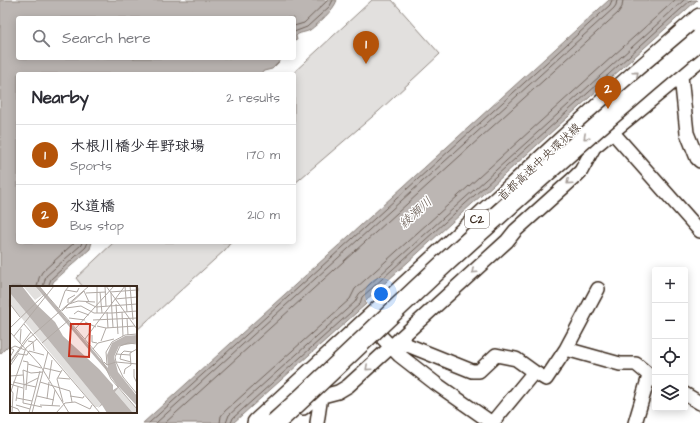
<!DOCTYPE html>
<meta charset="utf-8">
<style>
:root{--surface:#fff;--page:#f7f7f7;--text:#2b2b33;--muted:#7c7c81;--line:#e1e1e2;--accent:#b45309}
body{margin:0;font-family:"Architects Daughter","Klee One",sans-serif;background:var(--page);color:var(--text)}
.controls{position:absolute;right:12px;bottom:12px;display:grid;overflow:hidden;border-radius:4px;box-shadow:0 2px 10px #0003}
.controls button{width:36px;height:36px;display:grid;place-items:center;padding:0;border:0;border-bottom:1px solid var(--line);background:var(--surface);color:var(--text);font:20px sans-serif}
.you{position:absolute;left:381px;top:294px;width:14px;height:14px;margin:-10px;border:3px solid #fff;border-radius:50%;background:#1a73e8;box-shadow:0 0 0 6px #1a73e833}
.badge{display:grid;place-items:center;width:26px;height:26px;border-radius:50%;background:var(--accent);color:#fff;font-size:13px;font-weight:700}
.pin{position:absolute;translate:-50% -33px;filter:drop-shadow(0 1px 2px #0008)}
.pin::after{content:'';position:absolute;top:21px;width:14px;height:12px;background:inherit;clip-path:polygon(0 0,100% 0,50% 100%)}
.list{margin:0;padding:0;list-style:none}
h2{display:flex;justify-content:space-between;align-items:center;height:52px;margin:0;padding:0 16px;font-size:17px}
h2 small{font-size:13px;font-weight:400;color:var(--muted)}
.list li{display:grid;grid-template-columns:26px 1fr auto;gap:12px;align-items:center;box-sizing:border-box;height:60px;padding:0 16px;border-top:1px solid var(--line)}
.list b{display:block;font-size:15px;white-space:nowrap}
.list p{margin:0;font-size:13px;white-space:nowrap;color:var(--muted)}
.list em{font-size:13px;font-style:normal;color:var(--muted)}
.icon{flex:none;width:22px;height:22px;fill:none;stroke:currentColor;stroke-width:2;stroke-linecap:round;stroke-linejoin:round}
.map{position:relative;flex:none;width:700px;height:423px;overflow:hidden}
.search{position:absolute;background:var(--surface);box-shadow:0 2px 10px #0003;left:16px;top:16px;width:280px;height:44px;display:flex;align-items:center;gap:10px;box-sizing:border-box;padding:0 14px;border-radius:4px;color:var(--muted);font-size:15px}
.panel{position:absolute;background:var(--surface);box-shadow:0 2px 10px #0003;left:16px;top:72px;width:280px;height:172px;border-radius:4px}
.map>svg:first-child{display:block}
</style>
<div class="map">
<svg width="700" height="423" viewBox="0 0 700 423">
<rect width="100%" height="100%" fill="#fff"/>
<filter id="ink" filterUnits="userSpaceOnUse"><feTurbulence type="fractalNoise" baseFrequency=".025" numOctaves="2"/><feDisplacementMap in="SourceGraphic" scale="8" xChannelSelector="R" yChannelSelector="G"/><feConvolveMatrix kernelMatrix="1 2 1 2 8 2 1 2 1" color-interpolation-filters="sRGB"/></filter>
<g filter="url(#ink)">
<!-- green -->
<path fill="#e2e0de" stroke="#8e857e" d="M372,0H392L440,54L379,111L294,184V74H292Z
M114,242H231L225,250L136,331V287H83L76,278Z"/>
<!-- water -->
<path fill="#bcb6b3" stroke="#887e77" d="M0,0H337C334,10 318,24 310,30C305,33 299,32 296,36L297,40L294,41V18H18V58H279V62L272,69L264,71L260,74H18V242H92L90,249L53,282L52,287H11V343L0,354Z
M609,0H697L365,301L366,304L233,423H143Z"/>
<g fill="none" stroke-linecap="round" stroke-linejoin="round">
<!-- shore -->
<path stroke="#6f625a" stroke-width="1" d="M294,26L304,23L328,0
M294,32L307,27L330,6L333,0
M37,287L39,278L42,272L75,242
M43,287L46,276L81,245L82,242
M48,287L51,279L86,247L88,242
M149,423L610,5L612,0
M156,423L614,8L616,5L617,0
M165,423L618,13L622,7L623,0
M220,423L221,416L225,411L350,299L355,289L675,0
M226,423L229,415L355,302L359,294L684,0
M231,423L233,418L360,304L362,297L691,0"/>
<!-- minor casing -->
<g stroke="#3b2a1e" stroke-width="16">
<path id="minor" d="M681,76L687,133L697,158L700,161
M607,126L700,231
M371,326L399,355L435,383L492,423
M400,338L405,344L472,371H479L496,355L516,359L534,372L546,379L566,349L598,289
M566,349L620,364H636L655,380
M685,394L700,403
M303,408L315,398L338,392L348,386L507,241L515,231L575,177L581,171L594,147L700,60
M317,423L321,396
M492,423L534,372
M635,423L649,376"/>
</g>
<!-- highway casing -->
<g stroke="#3b2a1e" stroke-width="22">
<path id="highway" d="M257,423L610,97L700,18"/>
</g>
<!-- minor -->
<use href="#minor" stroke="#fff" stroke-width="13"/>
<!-- highway -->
<use href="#highway" stroke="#fff" stroke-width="19"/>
<!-- highway-bridge casing -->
<g stroke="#3b2a1e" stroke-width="22" stroke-linecap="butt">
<path id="highway-bridge" d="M275,423C332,371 387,317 444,264C528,187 613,112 700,39"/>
</g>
<!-- highway-bridge -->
<use href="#highway-bridge" stroke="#fff" stroke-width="19"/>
</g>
<!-- one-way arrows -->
<defs><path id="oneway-chevron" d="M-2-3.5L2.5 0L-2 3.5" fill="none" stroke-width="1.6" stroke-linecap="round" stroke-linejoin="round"/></defs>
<g stroke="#a79f9a">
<use href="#oneway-chevron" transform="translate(636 74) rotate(-41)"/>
<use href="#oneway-chevron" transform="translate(586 137) rotate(138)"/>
<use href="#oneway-chevron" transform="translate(569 182) rotate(138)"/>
<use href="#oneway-chevron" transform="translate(474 271) rotate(138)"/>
<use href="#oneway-chevron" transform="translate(368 368) rotate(138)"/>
</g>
</g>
<g text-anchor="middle" stroke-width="3" stroke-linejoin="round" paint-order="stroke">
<!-- shield labels -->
<rect fill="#fff" stroke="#766a62" stroke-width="1" x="465" y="210" width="24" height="18" rx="3"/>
<g font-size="11" font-weight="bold" fill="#3b2a1e">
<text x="477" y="223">C2</text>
</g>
<!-- street labels -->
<g font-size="12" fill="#3b2a1e" stroke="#fff">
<text transform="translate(539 162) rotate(-43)" y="4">首都高速中央環状線</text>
</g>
<!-- water labels -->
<g font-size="13" font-style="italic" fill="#685b52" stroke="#fff">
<text transform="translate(415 212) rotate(-42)" y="5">綾瀬川</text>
</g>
</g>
<!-- overview -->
<g transform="translate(10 286)">
<rect width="127" height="127" fill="#fff"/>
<path d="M13,0H25L32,9L25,14ZM0,7L87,113L91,118L88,121H85L0,18ZM108,102L127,123V127H123L105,106Z" fill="#e2e0de"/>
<path d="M0,0H12L26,18L45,36L53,50L89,83L103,99V104L108,101L96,84L25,0H29L98,82L97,69L102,57L115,50L127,49V57L109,60L104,71L108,86L127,110V120L109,101L105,106L123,127H97L92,119L88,122L91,118L0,7Z" fill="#bcb6b3"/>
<path fill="none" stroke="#b1aaa5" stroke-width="1" d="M29,0L91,72L101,93L127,123M95,0L96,20M96,0L127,43M115,0L117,26M120,0L123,34M126,0L127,22M56,4L67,6L69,2M90,6L92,27M100,6L127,4M76,7L96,6M101,7L102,27L127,25M105,13L127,11M76,16L86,21L127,18M58,17V13L65,9M0,18L10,31M60,18L74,5L79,16M106,18L108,48M49,22L55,5L59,0M56,22L71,20L84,27H102L103,41M52,25L59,18L68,15L85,16M97,26L98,42M112,26L113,50M87,27V0M64,28L68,25L79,29M59,32L75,34M117,32L118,49M83,34L127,32M75,36L86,41M14,38L90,127M87,40L96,42L91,55M0,42L35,8M66,42L104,0M96,42L125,40M0,46L30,79L59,127M82,49V56L87,57M4,50L44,0M75,53L115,0M18,55L23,56L24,65M10,57L11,43M32,57L59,34M12,58L21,46M127,58L118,57L110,60L105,71L106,76L127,78M0,62L4,64L0,71M1,62L5,60L15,64M83,63L88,57L104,53M9,68L17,69L19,65L34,69M106,68L120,69M111,68L110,73L121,76M111,68L114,65L122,66M13,75L18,76L16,104M0,76L12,59M94,76L97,79L106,76L113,91L127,108M0,77L17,54L79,0M18,78L31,82M97,79L96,66L102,56L115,49L127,48M0,80L9,67M34,82L51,86M124,83V91L127,97M52,84L47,93L53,116M114,88L115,83L121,79L120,67L127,63M0,90L13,89M28,92L14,99L13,84L21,87L33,86M48,92L60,93M39,93L42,74M3,96L26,101M30,96L60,105L62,116M0,98L13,102M14,99L13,117L32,121M1,104L3,107L2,127M0,108L16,62L27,53M27,110L44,114M60,110L73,112L74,110M7,112L22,115M37,113L39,96M6,115L8,101M6,119L20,123M30,119L50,120M0,120L8,123L10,127M42,120L45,104M19,127L30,85M22,127L38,66M46,127L55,117L65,116L80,123L82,119"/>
<path fill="#c8321e" fill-opacity="0.15" stroke="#c8321e" stroke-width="2" d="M61,38H80L79,71L59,70Z"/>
<rect width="127" height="127" fill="none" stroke="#3b2a1e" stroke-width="2"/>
</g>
</svg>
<div class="controls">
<button>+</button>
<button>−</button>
<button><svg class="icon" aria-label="locate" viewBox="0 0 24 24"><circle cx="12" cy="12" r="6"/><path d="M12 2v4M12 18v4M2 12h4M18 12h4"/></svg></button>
<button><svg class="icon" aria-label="layers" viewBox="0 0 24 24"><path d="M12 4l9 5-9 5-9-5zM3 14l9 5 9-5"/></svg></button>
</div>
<div class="you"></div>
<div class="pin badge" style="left:366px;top:64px">1</div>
<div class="pin badge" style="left:608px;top:109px">2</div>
<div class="search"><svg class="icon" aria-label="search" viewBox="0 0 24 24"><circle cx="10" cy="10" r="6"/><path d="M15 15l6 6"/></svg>Search here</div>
<section class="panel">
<h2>Nearby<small>2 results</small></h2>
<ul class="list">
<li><span class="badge">1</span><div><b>木根川橋少年野球場</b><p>Sports</p></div><em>170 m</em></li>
<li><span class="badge">2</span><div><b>水道橋</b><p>Bus stop</p></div><em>210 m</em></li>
</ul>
</section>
</div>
